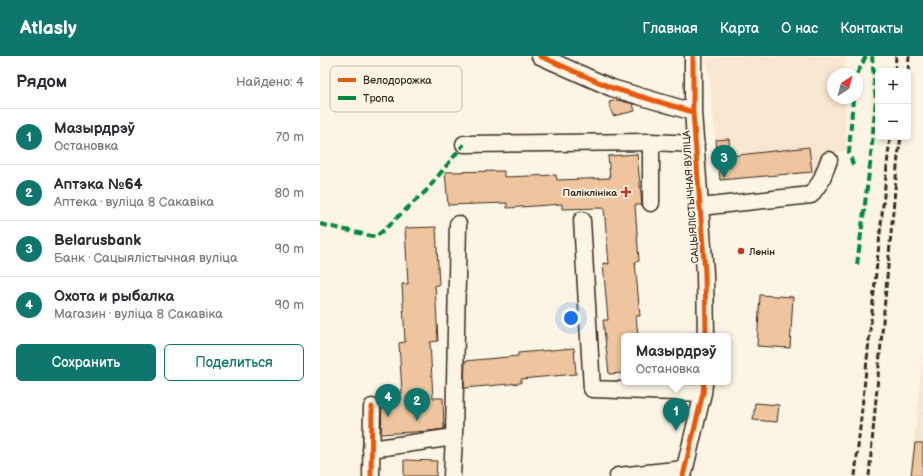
<!DOCTYPE html>
<html lang="ru">
<meta charset="utf-8">
<style>
:root{--surface:#fff;--page:#f7f7f7;--text:#2b2b33;--muted:#7c7c81;--line:#e1e1e2;--accent:#0f766e}
body{margin:0;font-family:"Balsamiq Sans",sans-serif;background:var(--page);color:var(--text)}
.controls{position:absolute;right:12px;top:12px;display:grid;overflow:hidden;border-radius:6px;box-shadow:0 2px 6px #0003}
.controls button{width:36px;height:36px;display:grid;place-items:center;padding:0;border:0;border-bottom:1px solid var(--line);background:var(--surface);color:var(--text);font:20px sans-serif}
.compass{position:absolute;left:507px;top:12px;width:36px;height:36px;border-radius:50%;background:var(--surface);box-shadow:0 2px 6px #0003;rotate:36deg}
.you{position:absolute;left:251px;top:262px;width:14px;height:14px;margin:-10px;border:3px solid #fff;border-radius:50%;background:#1a73e8;box-shadow:0 0 0 6px #1a73e833}
.badge{display:grid;place-items:center;width:26px;height:26px;border-radius:50%;background:var(--accent);color:#fff;font-size:13px;font-weight:700}
.pin{position:absolute;translate:-50% -33px;filter:drop-shadow(0 1px 2px #0008)}
.pin::after{content:'';position:absolute;top:21px;width:14px;height:12px;background:inherit;clip-path:polygon(0 0,100% 0,50% 100%)}
.popup{position:absolute;left:301px;top:277px;width:110px;height:52px;box-sizing:border-box;display:grid;place-content:center;border-radius:6px;background:var(--surface);filter:drop-shadow(0 1px 3px #0005);font-size:13px;white-space:nowrap;color:var(--muted)}
.popup b{font-size:15px;color:var(--text)}
.popup::after{content:'';position:absolute;left:50%;top:100%;margin-left:-8px;border:8px solid transparent;border-top-color:var(--surface)}
.list{margin:0;padding:0;list-style:none}
h2{display:flex;justify-content:space-between;align-items:center;height:52px;margin:0;padding:0 16px;font-size:17px}
h2 small{font-size:13px;font-weight:400;color:var(--muted)}
.list li{display:grid;grid-template-columns:26px 1fr auto;gap:12px;align-items:center;box-sizing:border-box;height:56px;padding:0 16px;border-top:1px solid var(--line)}
.list b{display:block;font-size:15px;white-space:nowrap}
.list p{margin:0;font-size:13px;white-space:nowrap;color:var(--muted)}
.list em{font-size:13px;font-style:normal;color:var(--muted)}
.actions{display:flex;gap:8px;padding:12px 16px}
.actions a{flex:1;padding:9px 0;border:1px solid var(--accent);border-radius:6px;text-align:center;font-size:14px;color:var(--accent)}
.actions .main{background:var(--accent);color:#fff}
.map{position:relative;flex:none;width:603px;height:420px;overflow:hidden}
header{display:flex;align-items:center;gap:24px;box-sizing:border-box;height:56px;padding:0 20px;background:var(--accent);color:#fff}
header strong{font-size:19px}
nav{display:flex;gap:22px;margin-inline-start:auto;font-size:14px}
main{display:flex}
aside{flex:1;background:var(--surface)}
.map>svg:first-child{display:block}
</style>
<header>
<strong>Atlasly</strong>
<nav><a>Главная</a><a>Карта</a><a>О нас</a><a>Контакты</a></nav>
</header>
<main>
<aside>
<h2>Рядом<small>Найдено: 4</small></h2>
<ul class="list">
<li><span class="badge">1</span><div><b>Мазырдрэў</b><p>Остановка</p></div><em>70 m</em></li>
<li><span class="badge">2</span><div><b>Аптэка №64</b><p>Аптека · вуліца 8 Сакавіка</p></div><em>80 m</em></li>
<li><span class="badge">3</span><div><b>Belarusbank</b><p>Банк · Сацыялістычная вуліца</p></div><em>90 m</em></li>
<li><span class="badge">4</span><div><b>Охота и рыбалка</b><p>Магазин · вуліца 8 Сакавіка</p></div><em>90 m</em></li>
</ul>
<div class="actions"><a class="main">Сохранить</a><a>Поделиться</a></div>
</aside>
<div class="map">
<svg width="603" height="420" viewBox="0 0 603 420">
<rect width="100%" height="100%" fill="#fcf5e5"/>
<filter id="ink" filterUnits="userSpaceOnUse"><feTurbulence type="fractalNoise" baseFrequency=".025" numOctaves="2"/><feDisplacementMap in="SourceGraphic" scale="8" xChannelSelector="R" yChannelSelector="G"/><feConvolveMatrix kernelMatrix="1 2 1 2 8 2 1 2 1" color-interpolation-filters="sRGB"/></filter>
<g filter="url(#ink)">
<!-- built -->
<path fill="#f8e7d0" d="M407,0H525V18H513V42H525L526,95L508,98L493,117L400,124L387,2Z
M603,297V420H590Z"/>
<!-- building -->
<path fill="#eec59e" stroke="#3b2a1e" d="M298,44L313,48L315,55L293,60L289,46Z
M409,83L410,100L489,91L492,116L400,124L396,84Z
M317,98L322,149H315L319,205L315,206L320,260H316L318,280H304V317L289,318L283,264H288L283,207L289,208L284,152L242,153V148L187,152V147L128,149L125,116L184,115V121L236,119L237,124L290,122L288,100Z
M116,171L119,229H115L118,285L110,286L113,342H123L124,373L109,375L61,378L62,351L60,347L58,344V338L82,337L79,287L85,286L82,228H88L85,172Z
M440,239L473,241L470,292L437,290Z
M254,292L256,318L201,323V327L144,332L145,305L198,300V297Z
M435,347L459,349L457,366L433,364Z
M595,387H603V420H591Z
M84,404L117,405L116,420H84Z"/>
<g fill="none" stroke-linecap="round" stroke-linejoin="round">
<!-- minor casing -->
<g stroke="#3b2a1e" stroke-width="19">
<path id="minor" d="M220,0L292,32L373,56
M373,0V56L385,217L386,280
M144,88L331,86
M331,147V86L376,88
M380,151L491,139L501,125L509,104
M262,164L272,333L383,337
M51,393L134,381L138,168
M51,420L52,351
M132,420L134,381
M298,420L365,413
M363,420L383,337L384,328"/>
</g>
<!-- minor -->
<use href="#minor" stroke="#fcf5e5" stroke-width="16"/>
<!-- rail -->
<path stroke="#3b2a1e" stroke-width="3" stroke-dasharray="6 3" stroke-linecap="butt" d="M575,15L576,0
M588,15L589,0
M535,420L570,81
M549,420L578,100L581,81"/>
<!-- quiet -->
<path stroke="#00873e" stroke-width="4" stroke-dasharray="8 4" stroke-linecap="butt" d="M537,18L546,0
M533,42L529,96L534,112
M0,168L56,181L106,135L144,88
M537,209L550,109L556,44L552,0"/>
<!-- cycleway casing -->
<g stroke="#fcf5e5" stroke-width="8">
<path id="cycleway" d="M220,0L292,32L373,56
M373,0V56L385,217L386,280
M51,420L52,351
M363,420L383,337L384,326"/>
</g>
<!-- cycleway -->
<use href="#cycleway" stroke="#e8590c" stroke-width="5"/>
</g>
</g>
<!-- markers -->
<g fill="#c8321e" stroke="#fcf5e5" stroke-width="1.5">
<path d="M304 130h4v4h4v4h-4v4h-4v-4h-4v-4h4z"/>
<circle cx="421" cy="195" r="4"/>
</g>
<g text-anchor="middle" stroke-width="3.5" stroke-linejoin="round" paint-order="stroke">
<!-- poi labels -->
<g font-size="10" font-weight="bold" fill="#3b2a1e" stroke="#fcf5e5" text-anchor="end">
<text x="297" y="140">Паліклініка</text>
<text x="429" y="199" text-anchor="start">Ленін</text>
</g>
<!-- street labels -->
<g font-size="10" fill="#3b2a1e" stroke="#fcf5e5">
<text transform="translate(370 141) rotate(-94)" y="4">САЦЫЯЛІСТЫЧНАЯ ВУЛІЦА</text>
</g>
</g>
<!-- legend -->
<rect x="10" y="10" width="132" height="46" rx="6" fill="#fcf5e5" stroke="#c2b8a9" stroke-width="1"/>
<rect x="18" y="22" width="18" height="4" fill="#e8590c"/>
<rect x="18" y="40" width="18" height="4" fill="#00873e"/>
<g font-size="11" fill="#3b2a1e">
<text x="43" y="28">Велодорожка</text>
<text x="43" y="46">Тропа</text>
</g>
</svg>
<div class="controls">
<button>+</button>
<button>−</button>
</div>
<svg class="compass" viewBox="-18 -18 36 36"><path d="M0-13l5 13h-10z" fill="#e53935"/><path d="M0 13l5-13h-10z" fill="#7c7c81"/></svg>
<div class="you"></div>
<div class="pin badge" style="left:356px;top:375px">1</div>
<div class="popup"><b>Мазырдрэў</b>Остановка</div>
<div class="pin badge" style="left:97px;top:365px">2</div>
<div class="pin badge" style="left:404px;top:122px">3</div>
<div class="pin badge" style="left:68px;top:361px">4</div>
</div>
</main>
